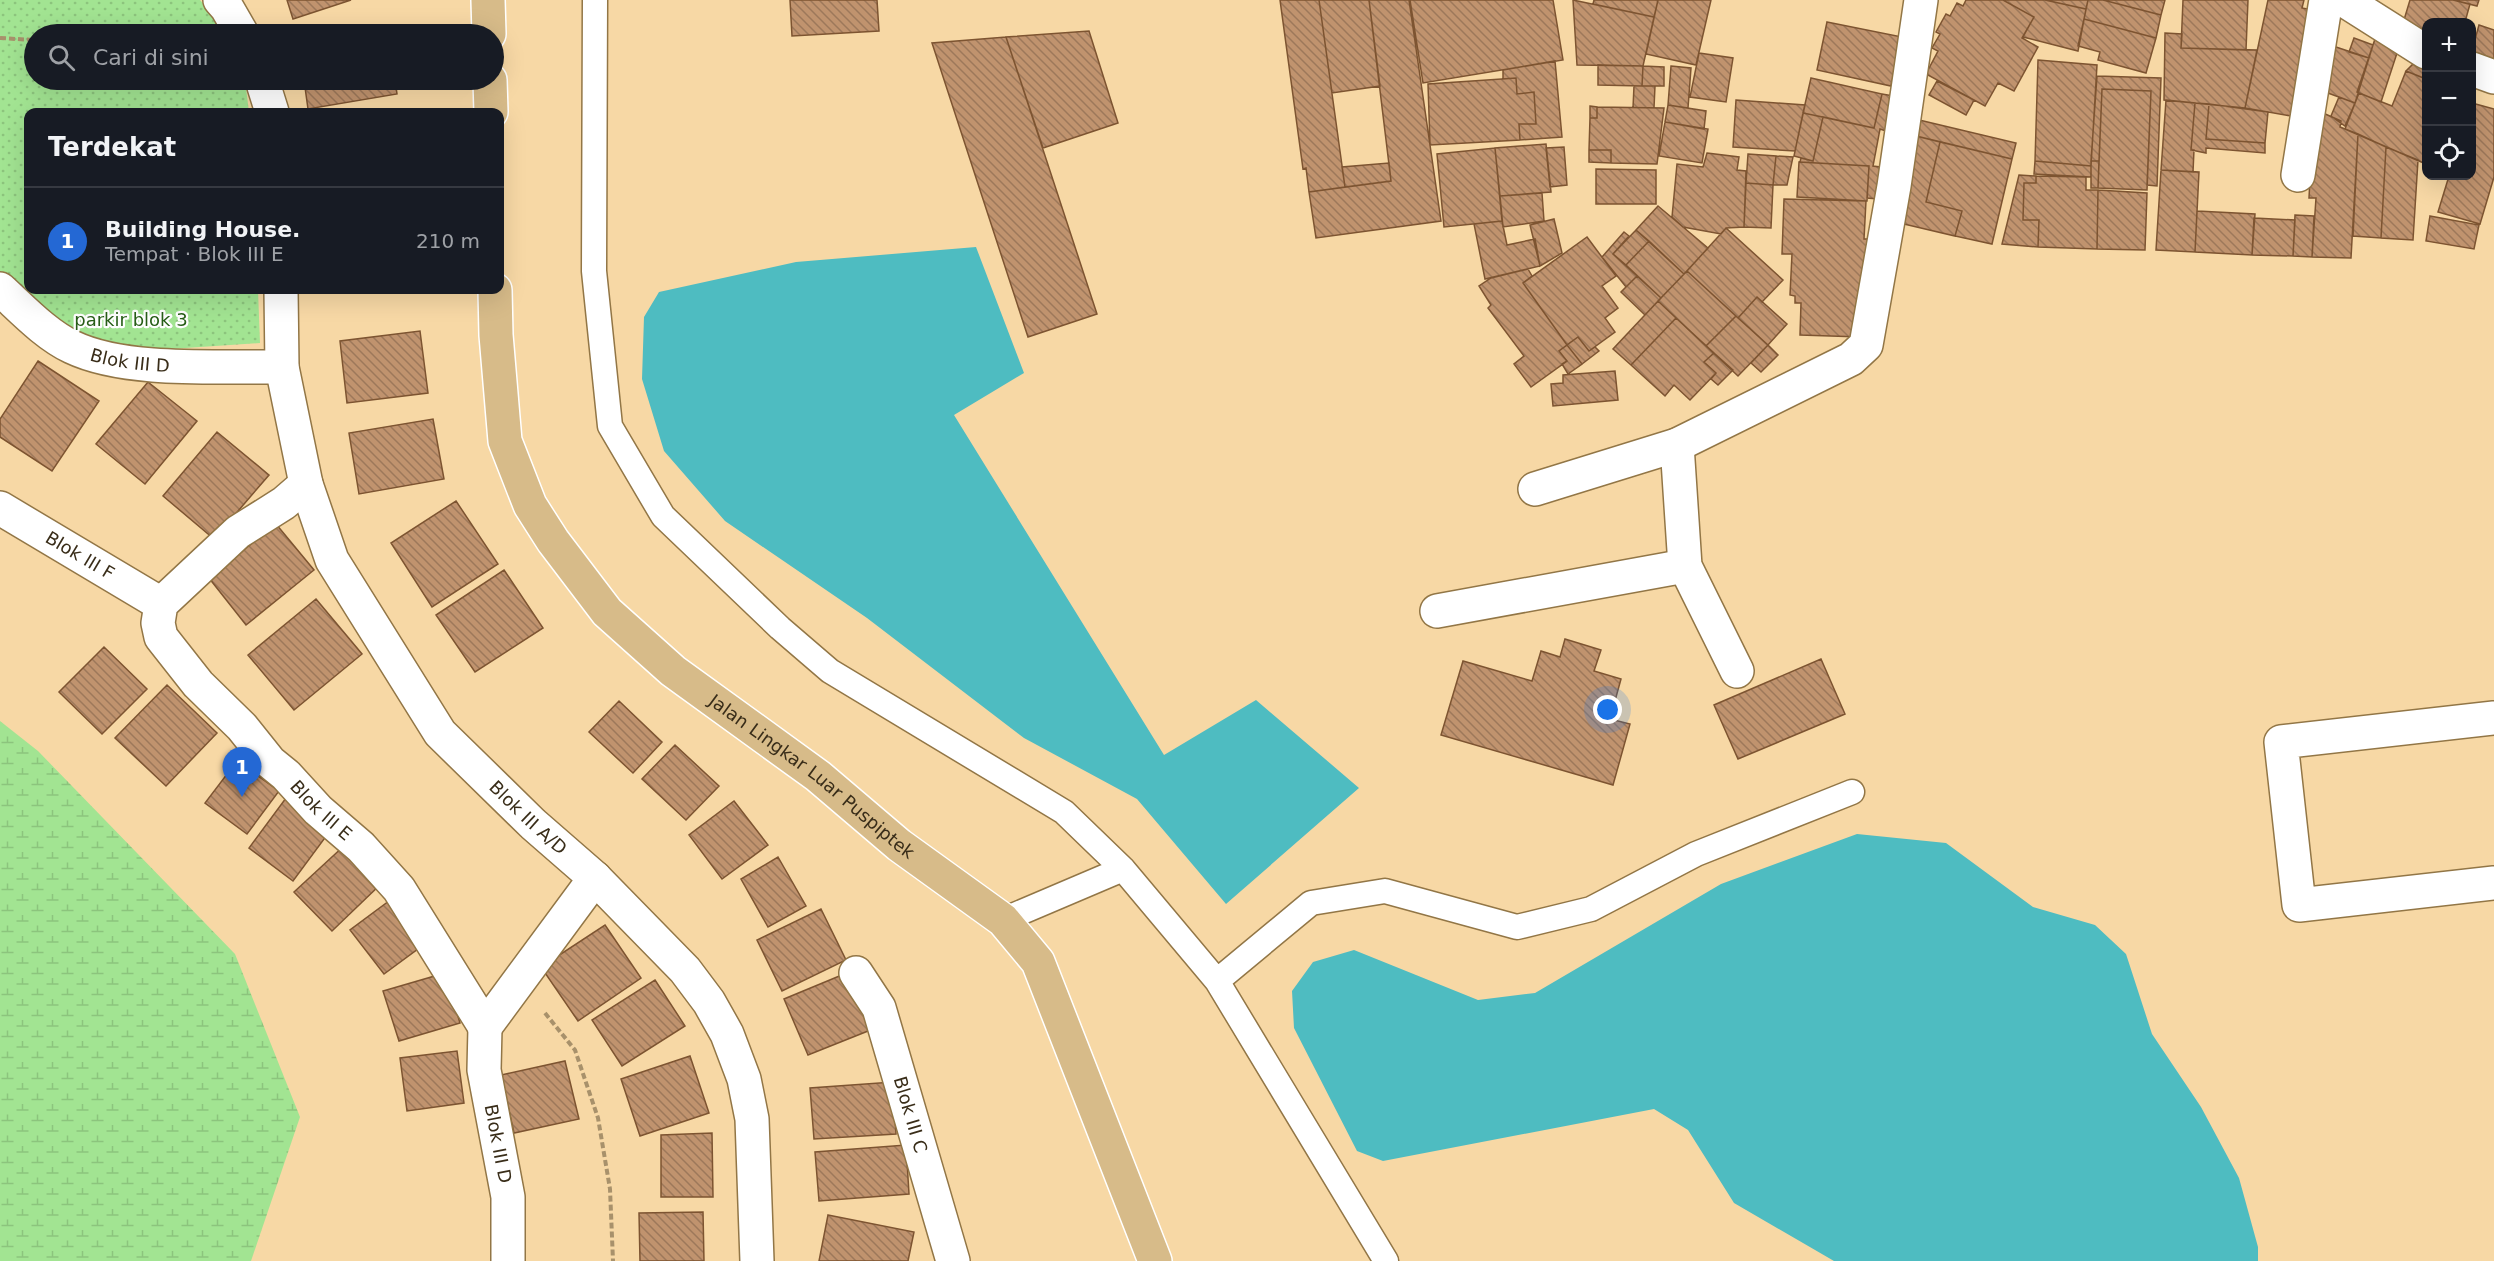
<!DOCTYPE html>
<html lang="id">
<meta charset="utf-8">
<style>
:root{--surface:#171b24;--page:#242831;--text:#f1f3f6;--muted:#9ea1a6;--line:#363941;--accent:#2468d4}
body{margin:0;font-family:"DejaVu Sans",sans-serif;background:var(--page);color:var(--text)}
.controls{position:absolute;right:18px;top:18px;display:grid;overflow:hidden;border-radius:12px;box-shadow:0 6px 24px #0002}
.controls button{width:54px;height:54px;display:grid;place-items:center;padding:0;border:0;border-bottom:2px solid var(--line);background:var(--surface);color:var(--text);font:30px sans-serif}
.you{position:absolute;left:1608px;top:710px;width:21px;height:21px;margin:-15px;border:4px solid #fff;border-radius:50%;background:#1a73e8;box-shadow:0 0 0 9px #1a73e833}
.badge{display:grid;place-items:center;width:39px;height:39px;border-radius:50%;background:var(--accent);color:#fff;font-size:20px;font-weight:700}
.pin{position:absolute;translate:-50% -50px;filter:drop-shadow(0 2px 3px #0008)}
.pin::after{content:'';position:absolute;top:32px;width:21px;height:18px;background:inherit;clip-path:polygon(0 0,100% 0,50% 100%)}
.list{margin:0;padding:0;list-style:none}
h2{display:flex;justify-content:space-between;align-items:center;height:78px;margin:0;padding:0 24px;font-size:26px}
h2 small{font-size:20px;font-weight:400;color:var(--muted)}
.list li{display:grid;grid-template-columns:39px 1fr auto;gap:18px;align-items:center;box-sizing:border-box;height:108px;padding:0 24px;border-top:2px solid var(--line)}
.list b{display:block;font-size:22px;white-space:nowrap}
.list p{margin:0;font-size:20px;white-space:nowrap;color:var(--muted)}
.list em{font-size:20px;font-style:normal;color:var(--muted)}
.icon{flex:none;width:33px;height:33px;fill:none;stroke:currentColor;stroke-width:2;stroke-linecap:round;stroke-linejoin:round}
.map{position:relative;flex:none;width:2494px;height:1261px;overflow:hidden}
.search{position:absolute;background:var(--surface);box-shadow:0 6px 24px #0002;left:24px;top:24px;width:480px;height:66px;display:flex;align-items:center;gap:15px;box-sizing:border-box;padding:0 21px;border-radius:33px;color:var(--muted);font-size:22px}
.panel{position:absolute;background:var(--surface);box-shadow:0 6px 24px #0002;left:24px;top:108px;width:480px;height:186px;border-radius:12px}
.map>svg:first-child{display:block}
</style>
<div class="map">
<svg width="2494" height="1261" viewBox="0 0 2494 1261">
<defs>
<pattern id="wetland-marsh" width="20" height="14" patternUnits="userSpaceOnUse" patternTransform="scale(1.5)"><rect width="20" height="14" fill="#a2e492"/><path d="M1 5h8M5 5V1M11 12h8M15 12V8" fill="none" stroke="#8cc47d"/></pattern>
<pattern id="park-dots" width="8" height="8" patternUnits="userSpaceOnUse" patternTransform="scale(1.5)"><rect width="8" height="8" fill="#a2e492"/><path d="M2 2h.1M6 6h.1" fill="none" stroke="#8cc47d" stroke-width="1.8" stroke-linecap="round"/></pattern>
<pattern id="building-back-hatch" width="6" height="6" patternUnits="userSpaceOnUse" patternTransform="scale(1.5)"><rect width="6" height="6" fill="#c0936e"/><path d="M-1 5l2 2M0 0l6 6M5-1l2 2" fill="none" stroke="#9d785a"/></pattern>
</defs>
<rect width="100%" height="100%" fill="#f7d8a5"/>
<!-- wetland -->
<path fill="url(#wetland-marsh)" d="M0,721L38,751L235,954L300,1117L251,1261H0Z"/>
<!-- park -->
<path fill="url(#park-dots)" d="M0,0H200L231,34H34V80H245L249,112H28V290H258L260,343L126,352L65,332L0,281Z"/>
<!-- water -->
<path fill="#4ebcc1" d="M976,247L1024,373L954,415L1164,755L1256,700L1359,788L1226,904L1137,799L1024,738L867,618L725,521L664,451L642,379L644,317L659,292L796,262Z
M1857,834L1946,843L2033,907L2095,925L2126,954L2152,1034L2201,1107L2239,1178L2258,1247V1261H1834L1734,1203L1688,1130L1654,1109L1383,1161L1357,1151L1294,1028L1292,991L1313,962L1354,950L1478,1000L1535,993L1721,884Z"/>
<!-- building -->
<path fill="url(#building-back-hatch)" stroke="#7d5431" stroke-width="1.5" d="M287,0H351L293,19Z
M790,0H877L879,31L792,36Z
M1280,0H1319L1345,187L1309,192L1306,168L1303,169Z
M1319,0H1369L1380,86L1332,93Z
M1369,0H1409L1441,221L1316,238L1309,192L1391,181Z
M1410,0H1553L1563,60L1423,83Z
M1573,0L1654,17L1643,66L1577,65Z
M1594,0H1658L1654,17L1593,4Z
M1658,0H1711L1696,65L1646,54Z
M1966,0H2003L2034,17L2022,38L2038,47L2014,91L1998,83L1985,106L1926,74L1938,51L1932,48L1940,34L1936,32L1946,14L1950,16L1957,3L1963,6Z
M2003,0H2045L2086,9L2078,51L2023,37L2034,17Z
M2045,0H2088L2086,9Z
M2088,0H2103L2161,15L2156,38L2084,19Z
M2103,0H2165L2161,15Z
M2183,0H2248L2246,50L2181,48Z
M2268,0H2304L2302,8L2313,10L2291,116L2245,108Z
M2410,0H2453L2470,4L2465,22H2426V32L2404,20Z
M2453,0H2479L2477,6Z
M2084,19L2156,38L2146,73L2098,60L2100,52L2078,46Z
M1827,22L1902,37L1891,86L1817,70Z
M2479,25L2494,30V67L2472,60V50Z
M386,29L387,34H353Z
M1089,31L1118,123L1043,148L1006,37Z
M2165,33L2182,34L2181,48L2257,50L2245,108L2164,100Z
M1006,37L1097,314L1028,337L932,43Z
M2354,38L2373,45L2369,58L2349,52Z
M2375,39L2399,47L2381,102L2357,92Z
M2327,44L2369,58L2355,103L2317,89Z
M1699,53L1733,58L1726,102L1690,97Z
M2038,60L2097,65L2091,166L2035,161Z
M2417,60L2426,65V79L2406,71Z
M1555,61L1562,137L1520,140L1519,124H1536L1534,92L1517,94L1516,78L1503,79V70Z
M1598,65L1643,66L1642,86L1598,85Z
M1643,66L1664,67V86H1642Z
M1671,66L1691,68L1688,108L1668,105Z
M2406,71L2426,79V164L2345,129L2359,93L2392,106Z
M2097,76L2161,78L2157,186L2147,185L2151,91L2102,89L2099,161H2091Z
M1516,78L1517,94L1534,92L1536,124H1519L1520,140L1430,145L1428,84Z
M1811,78L1882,94L1874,128L1803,113Z
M304,80H395L397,94L308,109Z
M1937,81L1974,100L1966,115L1929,95Z
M1634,86H1655L1654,108H1633Z
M2102,89L2151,91L2147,190L2098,188Z
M1882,94L1894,96L1886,131L1880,129L1873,166L1880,167L1878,199L1867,198L1869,166L1800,162L1801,158L1813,161L1823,117L1874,128Z
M2339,97L2355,103L2345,126L2331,116Z
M1736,100L1805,105L1795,151L1733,147Z
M2166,100L2195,103L2191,150H2194L2193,172L2161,170Z
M2195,103L2209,104L2206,139L2265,143V153L2206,148V153L2191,150Z
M2472,103L2494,109V177L2480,224L2438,212L2449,176H2472Z
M2209,104L2268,112L2265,143L2206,139Z
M1668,105L1706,111L1704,129L1665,122Z
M1590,106L1597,107V118H1590Z
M1597,107L1664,108L1657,164L1611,163V150H1589L1590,118H1597Z
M1803,113L1823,117L1813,161L1794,156Z
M2323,113L2341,121L2340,127L2358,134L2351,258L2312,257L2316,198H2309L2312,141Z
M1915,119L2016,143L2012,159L1912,135Z
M1665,122L1708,129L1702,163L1659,156Z
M2358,134L2386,147L2381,238L2353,236Z
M1912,135L1940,142L1926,202L1962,211L1955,236L1891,221Z
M1940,142L2012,159L1992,244L1955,236L1962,211L1926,202Z
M1546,144L1551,192L1500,196L1495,148Z
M1564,147L1567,185L1550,187L1546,148Z
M2386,147L2418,160L2413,240L2381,238Z
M1495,148L1502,221L1444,227L1437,154Z
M1589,150H1611V163L1589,162Z
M1707,153L1739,157L1737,170L1746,171L1744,227L1726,228L1721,234L1683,227L1672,217L1677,164L1703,167Z
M1748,154L1776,156L1773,185L1746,183Z
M1776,156L1793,157L1787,185H1773Z
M2035,161L2091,166V177L2034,174Z
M2091,161H2099L2098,188H2091Z
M1799,162L1869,166L1867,201L1797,197Z
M1389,163L1391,181L1345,187L1342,167Z
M1596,169L1656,170V204H1596Z
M2161,170L2199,172L2195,252L2156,250Z
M2019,175L2036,176V183H2024L2023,220H2039L2038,247L2002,244Z
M2036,176L2086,177V190H2098L2097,249L2038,247L2039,220H2023L2024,183H2036Z
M1746,183L1773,185L1771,228L1744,227Z
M2098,190L2147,193L2145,250L2097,249Z
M1542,193L1544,221L1503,227L1500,196Z
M1784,199L1866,201L1864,239H1874L1861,337L1800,335L1801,303H1795V296L1790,295L1792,254H1782Z
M1658,206L1708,248L1684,274L1636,230Z
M2197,211L2255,214L2252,255L2195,252Z
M2295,215L2314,216L2312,257L2293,256Z
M2430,216L2479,225L2474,249L2426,241Z
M2254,218L2295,220L2293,256L2252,255Z
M1554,219L1562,253L1540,266L1530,225Z
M1502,221L1507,245L1535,239L1540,266L1485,279L1474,224Z
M1726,228L1783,280L1762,302L1757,297L1738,318L1687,271Z
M1636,230L1649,241L1626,265L1613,254Z
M1624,232L1629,236L1613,254L1637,276L1626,287L1602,257Z
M1587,237L1616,276L1602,286L1618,308L1605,318L1615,332L1589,351L1578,337L1567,345L1523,283Z
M1649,241L1684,274L1661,298L1626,265Z
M1528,269L1532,276L1523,283L1567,345L1559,351L1567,361L1531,387L1514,364L1524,356L1488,308L1491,305L1479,286L1491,278Z
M1687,271L1736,316L1706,346L1658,301Z
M1637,276L1661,298L1645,315L1621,292Z
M1757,297L1787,324L1768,345L1738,318Z
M1658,301L1676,318L1631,365L1613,349Z
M1736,316L1768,345L1738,376L1706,346Z
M1676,318L1714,353L1704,362L1716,373L1690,400L1674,385L1665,396L1631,365Z
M420,331L428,393L347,403L340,341Z
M1578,337L1589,351L1595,347L1599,351L1582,364L1567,345Z
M1567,345L1582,364L1568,374L1562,364L1567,361L1559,351Z
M1768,345L1778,355L1761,372L1751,363Z
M1714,353L1733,370L1718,385L1711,379L1716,373L1704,362Z
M38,361L99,401L52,471L0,437V419Z
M1615,371L1618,400L1553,406L1551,384L1563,383V375Z
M148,382L197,421L145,484L96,444Z
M433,419L444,479L359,494L349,433Z
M217,432L269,475L214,539L163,496Z
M456,501L498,564L432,607L391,543Z
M276,524L314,570L246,625L209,578Z
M504,570L543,628L475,672L436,615Z
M316,599L362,654L294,710L248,655Z
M1565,639L1601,650L1594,671L1621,679L1610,719L1630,724L1613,785L1441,735L1463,661L1532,681L1541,651L1560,657Z
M104,647L147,689L102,734L59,692Z
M1821,659L1845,714L1738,759L1714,705Z
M167,685L217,733L166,786L115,738Z
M619,701L662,742L633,773L589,732Z
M675,745L719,786L686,820L642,779Z
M237,761L279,791L247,834L205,803Z
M286,798L330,831L293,881L249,848Z
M734,801L768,845L722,879L689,835Z
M346,844L383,882L332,931L294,892Z
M778,857L806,906L768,927L741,879Z
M393,898L426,943L384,974L350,930Z
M821,909L846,960L782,991L757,940Z
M605,925L641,978L578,1021L541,967Z
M849,972L873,1029L808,1055L784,999Z
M445,973L460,1023L399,1041L383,991Z
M655,980L685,1026L622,1066L592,1020Z
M457,1051L464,1103L407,1111L400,1058Z
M690,1056L709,1113L640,1136L621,1079Z
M565,1061L579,1119L514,1133L501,1075Z
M893,1082L896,1134L814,1139L810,1088Z
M712,1133L713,1197H661V1135Z
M906,1145L909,1194L819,1201L815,1152Z
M703,1212L704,1261H640L639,1213Z
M828,1215L914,1232L908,1261H819Z"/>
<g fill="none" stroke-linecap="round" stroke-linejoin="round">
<!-- service casing -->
<g stroke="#927646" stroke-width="27">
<path id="service" d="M595,0L594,271L610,426L663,516L780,628L830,671L1064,812L1123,869L1217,981L1386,1261
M1003,920L1123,869
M1217,981L1311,903L1385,891L1517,927L1591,909L1696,854L1852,792"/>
</g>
<!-- minor casing -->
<g stroke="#927646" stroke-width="36">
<g id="minor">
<path d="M220,0L227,8L242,34"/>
<path d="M2344,0L2426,52"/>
<path d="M2472,69L2494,77"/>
<path d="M262,80L272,112"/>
<path d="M2298,175L2326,0"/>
<path id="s1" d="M0,289C22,309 45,334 72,347C126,373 221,366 282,367"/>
<path id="s2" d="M281,290L282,367L306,484L332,560L440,733L533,824L595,878L685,970L709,1002L727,1034L744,1079L752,1119L757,1261"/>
<path d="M1677,445L1685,566L1737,671"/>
<path id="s3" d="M306,484L284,503L238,532L161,604L158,623L161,637L198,684L242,727L270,762L286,775L318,810L361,847L399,889L485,1027L595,878"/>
<path d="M1535,489L1677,445L1851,359L1866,345L1894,186L1921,0"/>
<path id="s4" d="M0,508L161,604"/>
<path d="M1437,611L1685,566"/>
<path d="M2494,718L2281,742L2299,905L2494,883"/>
<path id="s5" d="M856,973L879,1008L953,1261"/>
<path id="s6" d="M485,1027L484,1070L508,1197V1261"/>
</g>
</g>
<!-- primary casing -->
<g stroke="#fff" stroke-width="36">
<g id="primary">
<path d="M488,0L489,34"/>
<path d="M490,80L491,112"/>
<path id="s7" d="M495,290L496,335L505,441L530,505L553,541L607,612L673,671L818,776L899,845L1003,920L1038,962L1155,1261"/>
</g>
</g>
<!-- path -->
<path stroke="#a8916b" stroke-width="4" stroke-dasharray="6 3" stroke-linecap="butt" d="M0,38L34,40
M545,1013L575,1050L598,1118L610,1189L613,1261"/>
<!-- service -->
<use href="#service" stroke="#fff" stroke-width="24"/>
<!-- minor -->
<use href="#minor" stroke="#fff" stroke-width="33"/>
<!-- primary -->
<use href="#primary" stroke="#d7bb89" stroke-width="33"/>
</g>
<g text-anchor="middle" stroke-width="4.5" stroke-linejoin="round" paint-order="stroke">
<!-- park labels -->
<g font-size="18" fill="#275e17" stroke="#fefefe">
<text x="131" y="326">parkir blok 3</text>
</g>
<!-- street labels -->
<g font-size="18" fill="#392d19" stroke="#fefefe">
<text dy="6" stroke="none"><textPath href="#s1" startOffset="153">Blok III D</textPath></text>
<text dy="6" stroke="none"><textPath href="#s4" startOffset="93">Blok III F</textPath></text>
<text dy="6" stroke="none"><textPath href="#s7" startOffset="615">Jalan Lingkar Luar Puspiptek</textPath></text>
<text dy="6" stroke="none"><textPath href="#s3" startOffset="459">Blok III E</textPath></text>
<text dy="6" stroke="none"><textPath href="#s2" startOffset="603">Blok III A/D</textPath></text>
<text dy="6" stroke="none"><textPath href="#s5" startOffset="153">Blok III C</textPath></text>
<text dy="6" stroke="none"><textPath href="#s6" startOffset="118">Blok III D</textPath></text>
</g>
</g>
</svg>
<div class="controls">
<button>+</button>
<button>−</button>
<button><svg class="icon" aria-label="locate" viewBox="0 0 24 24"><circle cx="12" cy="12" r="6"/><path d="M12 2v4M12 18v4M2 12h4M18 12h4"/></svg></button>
</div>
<div class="you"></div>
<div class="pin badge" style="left:242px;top:797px">1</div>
<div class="search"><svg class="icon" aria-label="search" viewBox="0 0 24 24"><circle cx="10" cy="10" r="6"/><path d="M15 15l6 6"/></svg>Cari di sini</div>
<section class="panel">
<h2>Terdekat<small></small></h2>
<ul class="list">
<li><span class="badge">1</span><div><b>Building House.</b><p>Tempat · Blok III E</p></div><em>210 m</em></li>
</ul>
</section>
</div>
